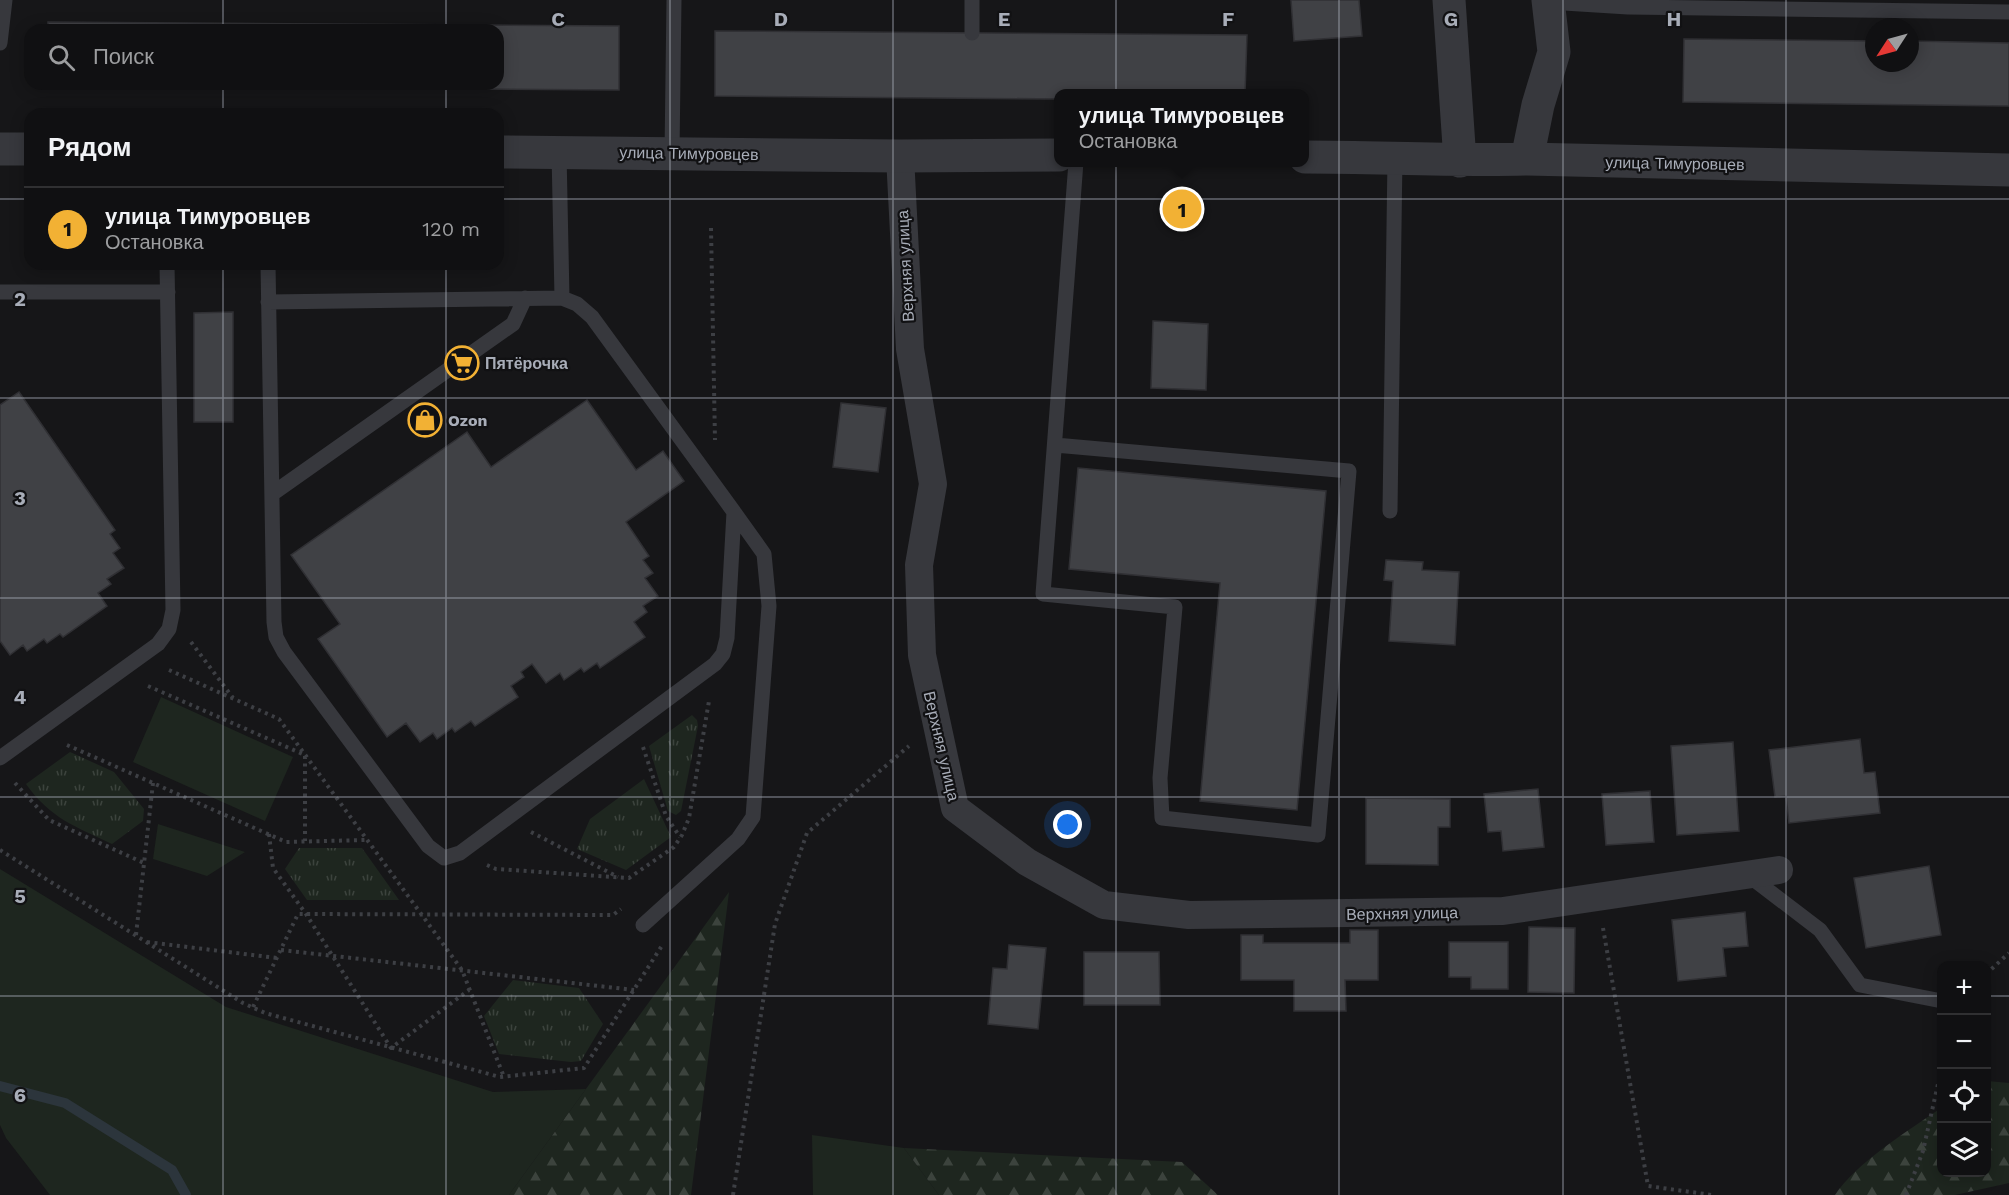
<!DOCTYPE html>
<html lang="ru">
<meta charset="utf-8">
<style>
:root{--surface:#101012;--page:#1e1e20;--text:#f1f3f6;--muted:#9c9d9f;--line:#303032;--accent:#f2b134}
body{margin:0;font-family:"Work Sans",sans-serif;background:var(--page);color:var(--text)}
.controls{position:absolute;right:18px;bottom:18px;display:grid;overflow:hidden;border-radius:12px;box-shadow:0 3px 15px #0003}
.controls button{width:54px;height:54px;display:grid;place-items:center;padding:0;border:0;border-bottom:2px solid var(--line);background:var(--surface);color:var(--text);font:30px sans-serif}
.compass{position:absolute;left:1865px;top:18px;width:54px;height:54px;border-radius:50%;background:var(--surface);box-shadow:0 3px 15px #0003;rotate:234deg}
.you{position:absolute;left:1068px;top:825px;width:21px;height:21px;margin:-15px;border:4px solid #fff;border-radius:50%;background:#1a73e8;box-shadow:0 0 0 9px #1a73e833}
.badge{display:grid;place-items:center;width:39px;height:39px;border-radius:50%;background:var(--accent);color:#111;font-size:20px;font-weight:700}
.pin{position:absolute;translate:-50% -50%;border:3px solid #fff;box-shadow:0 2px 6px #0006}
.popup{position:absolute;left:1054px;top:89px;width:255px;height:78px;box-sizing:border-box;display:grid;place-content:center;border-radius:12px;background:var(--surface);filter:drop-shadow(0 2px 4px #0005);font-size:20px;white-space:nowrap;color:var(--muted)}
.popup b{font-size:22px;color:var(--text)}
.popup::after{content:'';position:absolute;left:50%;top:100%;margin-left:-12px;border:12px solid transparent;border-top-color:var(--surface)}
.list{margin:0;padding:0;list-style:none}
h2{display:flex;justify-content:space-between;align-items:center;height:78px;margin:0;padding:0 24px;font-size:26px}
h2 small{font-size:20px;font-weight:400;color:var(--muted)}
.list li{display:grid;grid-template-columns:39px 1fr auto;gap:18px;align-items:center;box-sizing:border-box;height:84px;padding:0 24px;border-top:2px solid var(--line)}
.list b{display:block;font-size:22px;white-space:nowrap}
.list p{margin:0;font-size:20px;white-space:nowrap;color:var(--muted)}
.list em{font-size:20px;font-style:normal;color:var(--muted)}
.icon{flex:none;width:33px;height:33px;fill:none;stroke:currentColor;stroke-width:2;stroke-linecap:round;stroke-linejoin:round}
.map{position:relative;flex:none;width:2009px;height:1195px;overflow:hidden}
.search{position:absolute;background:var(--surface);box-shadow:0 3px 15px #0003;left:24px;top:24px;width:480px;height:66px;display:flex;align-items:center;gap:15px;box-sizing:border-box;padding:0 21px;border-radius:18px;color:var(--muted);font-size:22px}
.panel{position:absolute;background:var(--surface);box-shadow:0 3px 15px #0003;left:24px;top:108px;width:480px;height:162px;border-radius:18px}
.map>svg:first-child{display:block}
</style>
<div class="map">
<svg width="2009" height="1195" viewBox="0 0 2009 1195">
<defs>
<pattern id="forest-firs" width="22" height="20" patternUnits="userSpaceOnUse" patternTransform="scale(1.5)"><rect width="22" height="20" fill="#1e261f"/><path d="M5 1l3.5 6h-7zM16 11l3.5 6h-7z" fill="#3c433d"/></pattern>
<pattern id="park-tufts" width="24" height="20" patternUnits="userSpaceOnUse" patternTransform="scale(1.5)"><rect width="24" height="20" fill="#1e261f"/><path d="M3 7l-1-3M5 7V3M7 7l1-3M15 17l-1-3M17 17v-4M19 17l1-3" fill="none" stroke="#3c433d"/></pattern>
</defs>
<rect width="100%" height="100%" fill="#161618"/>
<!-- grass -->
<path fill="#1e261f" d="M161,697L293,757L265,821L133,762Z
M158,824L245,852L207,876L153,859Z
M0,869L226,1007L493,1092L586,1089L509,1195H50L6,1138L0,1125Z
M812,1135L904,1148L939,1195H813Z"/>
<!-- forest -->
<path fill="url(#forest-firs)" d="M729,892L691,1195H509Z
M1987,1081L2009,1083V1183L1955,1195H1835C1856,1163 1909,1130 1941,1108L1942,1172H1986Z
M904,1148L1182,1162L1218,1195H939Z"/>
<!-- park -->
<path fill="url(#park-tufts)" d="M692,715L697,720L698,726L681,811L676,815L668,811L649,746Z
M70,752L114,772L144,809L143,821L112,844C75,826 51,819 26,784Z
M644,779L671,837L626,870L577,849L590,819Z
M299,848H362L399,900H307L285,869Z
M513,980L579,988L603,1024L581,1061L571,1062L499,1054L484,1016Z"/>
<g fill="none" stroke-linecap="round" stroke-linejoin="round">
<!-- stream -->
<path stroke="#2c353c" stroke-width="10" d="M0,1086L65,1103L172,1170L186,1195"/>
</g>
<!-- building -->
<path fill="#404145" stroke="#303034" stroke-width="1.5" d="M1291,0H1359L1362,36L1294,41Z
M48,22L619,26V90L48,86V84H498V30H48Z
M715,31L1247,35L1245,94H1059V99L715,96Z
M1684,39L1874,41V63H1910V41L2009,43V106L1683,102Z
M233,312V422H194V313Z
M1153,321L1208,324L1206,390L1151,388Z
M19,392L115,530L110,534L120,548L113,553L124,568L107,579L111,584L98,593L107,606L63,637L60,634L47,643L44,639L27,651L23,645L10,655L0,641V405Z
M587,400L636,470L663,451L684,481L626,522L649,556L643,560L653,573L645,578L658,596L643,606L647,612L634,622L645,637L600,668L597,663L584,672L581,668L564,680L560,673L546,683L532,664L521,672L524,677L511,686L518,697L475,726L471,721L455,732L452,728L437,739L433,733L420,742L406,723L387,737L318,639L340,624L291,555L467,432L491,467Z
M841,403L886,408L878,472L833,467Z
M1078,468L1326,491L1297,810L1200,801L1220,583L1069,569Z
M1386,560L1423,562L1422,570L1459,572L1455,645L1389,641L1393,581L1384,580Z
M1860,739L1864,773L1875,772L1880,813L1789,823L1786,796L1775,797L1769,750Z
M1733,742L1739,831L1677,835L1671,746Z
M1538,789L1544,847L1503,851L1501,831L1488,832L1484,794Z
M1650,791L1654,842L1606,845L1602,794Z
M1366,798L1450,799V827H1438V865L1366,864Z
M1929,866L1941,935L1866,948L1854,878Z
M1745,912L1748,946L1723,948L1726,976L1678,981L1672,920Z
M1529,927L1575,928L1574,993L1528,992Z
M1350,930H1378V980H1345L1346,1011H1294V980H1241V935H1263V943H1350Z
M1449,942H1508V989H1471V977H1449Z
M1009,945L1046,948L1038,1029L988,1024L993,968L1007,969Z
M1084,952H1159L1160,1005H1084Z"/>
<g fill="none" stroke-linecap="round" stroke-linejoin="round">
<!-- path -->
<path stroke="#3d3f44" stroke-width="4" stroke-dasharray="3 4.5" stroke-linecap="butt" d="M711,228L715,440
M191,642L233,698
M169,670L279,719L462,970L504,1077
M148,686L305,755V841
M67,745L286,842L366,840
M643,747L666,816L680,837
M15,783L49,820L144,863
M531,832L618,877
M269,834L273,868L306,914L391,1048L469,990
M0,850L243,1003L265,1013L500,1077L584,1068L663,944
M487,865L496,869L629,878L674,847L682,835L689,818L709,701
M1603,928L1648,1186L1712,1195
M136,935L153,783
M147,942L277,958
M281,950L634,990
M1986,974L2009,953
M253,1007L298,914L613,915L621,909
M733,1195L775,924L807,833L909,746
M1906,1195L1923,1151L1942,1066"/>
<!-- service -->
<path stroke="#37383d" stroke-width="15" d="M972,0V33
M1548,2L1628,7L2009,12
M0,43L5,0
M559,152L562,298
M672,153L674,0
M268,264C270,383 272,503 274,622L276,637L284,652L428,846L444,858L460,853L715,664L723,654L727,638L734,512L592,317L577,304L562,298L268,302
M0,292H168
M1055,445L1349,471L1318,835L1162,818L1160,778L1175,607L1043,594L1076,162
M272,494L513,324L525,298
M1390,511L1395,157
M0,758L158,644L169,629L173,610L167,264
M1748,875L1820,930L1860,985L1942,1001
M643,925L738,839L753,817L769,606L764,554L734,512"/>
<!-- minor -->
<path stroke="#37383d" stroke-width="28" d="M900,156L910,349L933,484L919,565L922,655L955,808L1027,862L1104,905L1189,915L1503,911L1779,870"/>
<!-- tertiary -->
<path stroke="#37383d" stroke-width="33" d="M1449,0L1460,161
M0,149H30
M498,152L900,156L1059,155
M1305,157C1379,157 1453,161 1527,159L2009,170
M1527,159L1538,105L1554,52L1548,0"/>
</g>
<!-- grid -->
<path fill="none" stroke="#a8adb8" stroke-width="1.5" stroke-opacity="0.55" d="M223,0V30M446,0V30M670,0V1195M893,0V1195M1116,0V1195M1339,0V1195M1563,0V1195M1786,0V1195M223,84V114M446,84V114M0,199H30M498,199H2009M223,264V1195M446,264V1195M0,398H2009M0,598H2009M0,797H2009M0,996H1942M1986,996H2009"/>
<!-- icons -->
<defs>
<g id="supermarket-ring" transform="scale(1.725)"><circle r="9.5" fill="#111113" stroke="#f2b134" stroke-width="1.5"/><path d="M-6-5.5h2.5l.6 2H6L4.5 2H-2.5L-4.4-4H-6ZM-1.5 3.2a1.3 1.3 0 1 0 .1 0ZM3 3.2a1.3 1.3 0 1 0 .1 0Z" fill="#f2b134"/></g>
<g id="shop-ring" transform="scale(1.725)"><circle r="9.5" fill="#111113" stroke="#f2b134" stroke-width="1.5"/><path d="M-5-2.5h2.3a2.7 3.5 0 0 1 5.4 0H5L5.5 6h-11ZM-1.5-2.5h3a1.5 2.3 0 0 0-3 0Z" fill="#f2b134"/></g>
</defs>
<g fill-rule="evenodd">
<use href="#supermarket-ring" x="462" y="363"/>
<use href="#shop-ring" x="425" y="420"/>
</g>
<g text-anchor="middle" stroke-width="4.5" stroke-linejoin="round" paint-order="stroke">
<!-- street labels -->
<g font-size="16" fill="#a8adb8" stroke="#111113">
<text transform="translate(689 153) rotate(1)" y="6">улица Тимуровцев</text>
<text transform="translate(1675 163) rotate(1)" y="6">улица Тимуровцев</text>
<text transform="translate(905 266) rotate(-93)" y="6">Верхняя улица</text>
<text transform="translate(942 746) rotate(77)" y="6">Верхняя улица</text>
<text transform="translate(1402 913) rotate(-1)" y="6">Верхняя улица</text>
</g>
<!-- poi labels -->
<g font-size="16" font-weight="bold" fill="#a8adb8" stroke="#111113" text-anchor="start">
<text x="485" y="369">Пятёрочка</text>
<text x="448" y="426">Ozon</text>
</g>
</g>
<g font-size="20" text-anchor="middle" font-weight="bold" fill="#a8adb8" stroke="#111113" stroke-width="4.5" stroke-linejoin="round" paint-order="stroke">
<text x="558" y="26">C</text>
<text x="781" y="26">D</text>
<text x="1004" y="26">E</text>
<text x="1228" y="26">F</text>
<text x="1451" y="26">G</text>
<text x="1674" y="26">H</text>
<text x="20" y="306">2</text>
<text x="20" y="505">3</text>
<text x="20" y="704">4</text>
<text x="20" y="903">5</text>
<text x="20" y="1102">6</text>
</g>
</svg>
<div class="controls">
<button>+</button>
<button>−</button>
<button><svg class="icon" aria-label="locate" viewBox="0 0 24 24"><circle cx="12" cy="12" r="6"/><path d="M12 2v4M12 18v4M2 12h4M18 12h4"/></svg></button>
<button><svg class="icon" aria-label="layers" viewBox="0 0 24 24"><path d="M12 4l9 5-9 5-9-5zM3 14l9 5 9-5"/></svg></button>
</div>
<svg class="compass" viewBox="-18 -18 36 36"><path d="M0-13l5 13h-10z" fill="#e53935"/><path d="M0 13l5-13h-10z" fill="#9c9d9f"/></svg>
<div class="you"></div>
<div class="pin badge" style="left:1182px;top:209px">1</div>
<div class="popup"><b>улица Тимуровцев</b>Остановка</div>
<div class="search"><svg class="icon" aria-label="search" viewBox="0 0 24 24"><circle cx="10" cy="10" r="6"/><path d="M15 15l6 6"/></svg>Поиск</div>
<section class="panel">
<h2>Рядом<small></small></h2>
<ul class="list">
<li><span class="badge">1</span><div><b>улица Тимуровцев</b><p>Остановка</p></div><em>120 m</em></li>
</ul>
</section>
</div>
